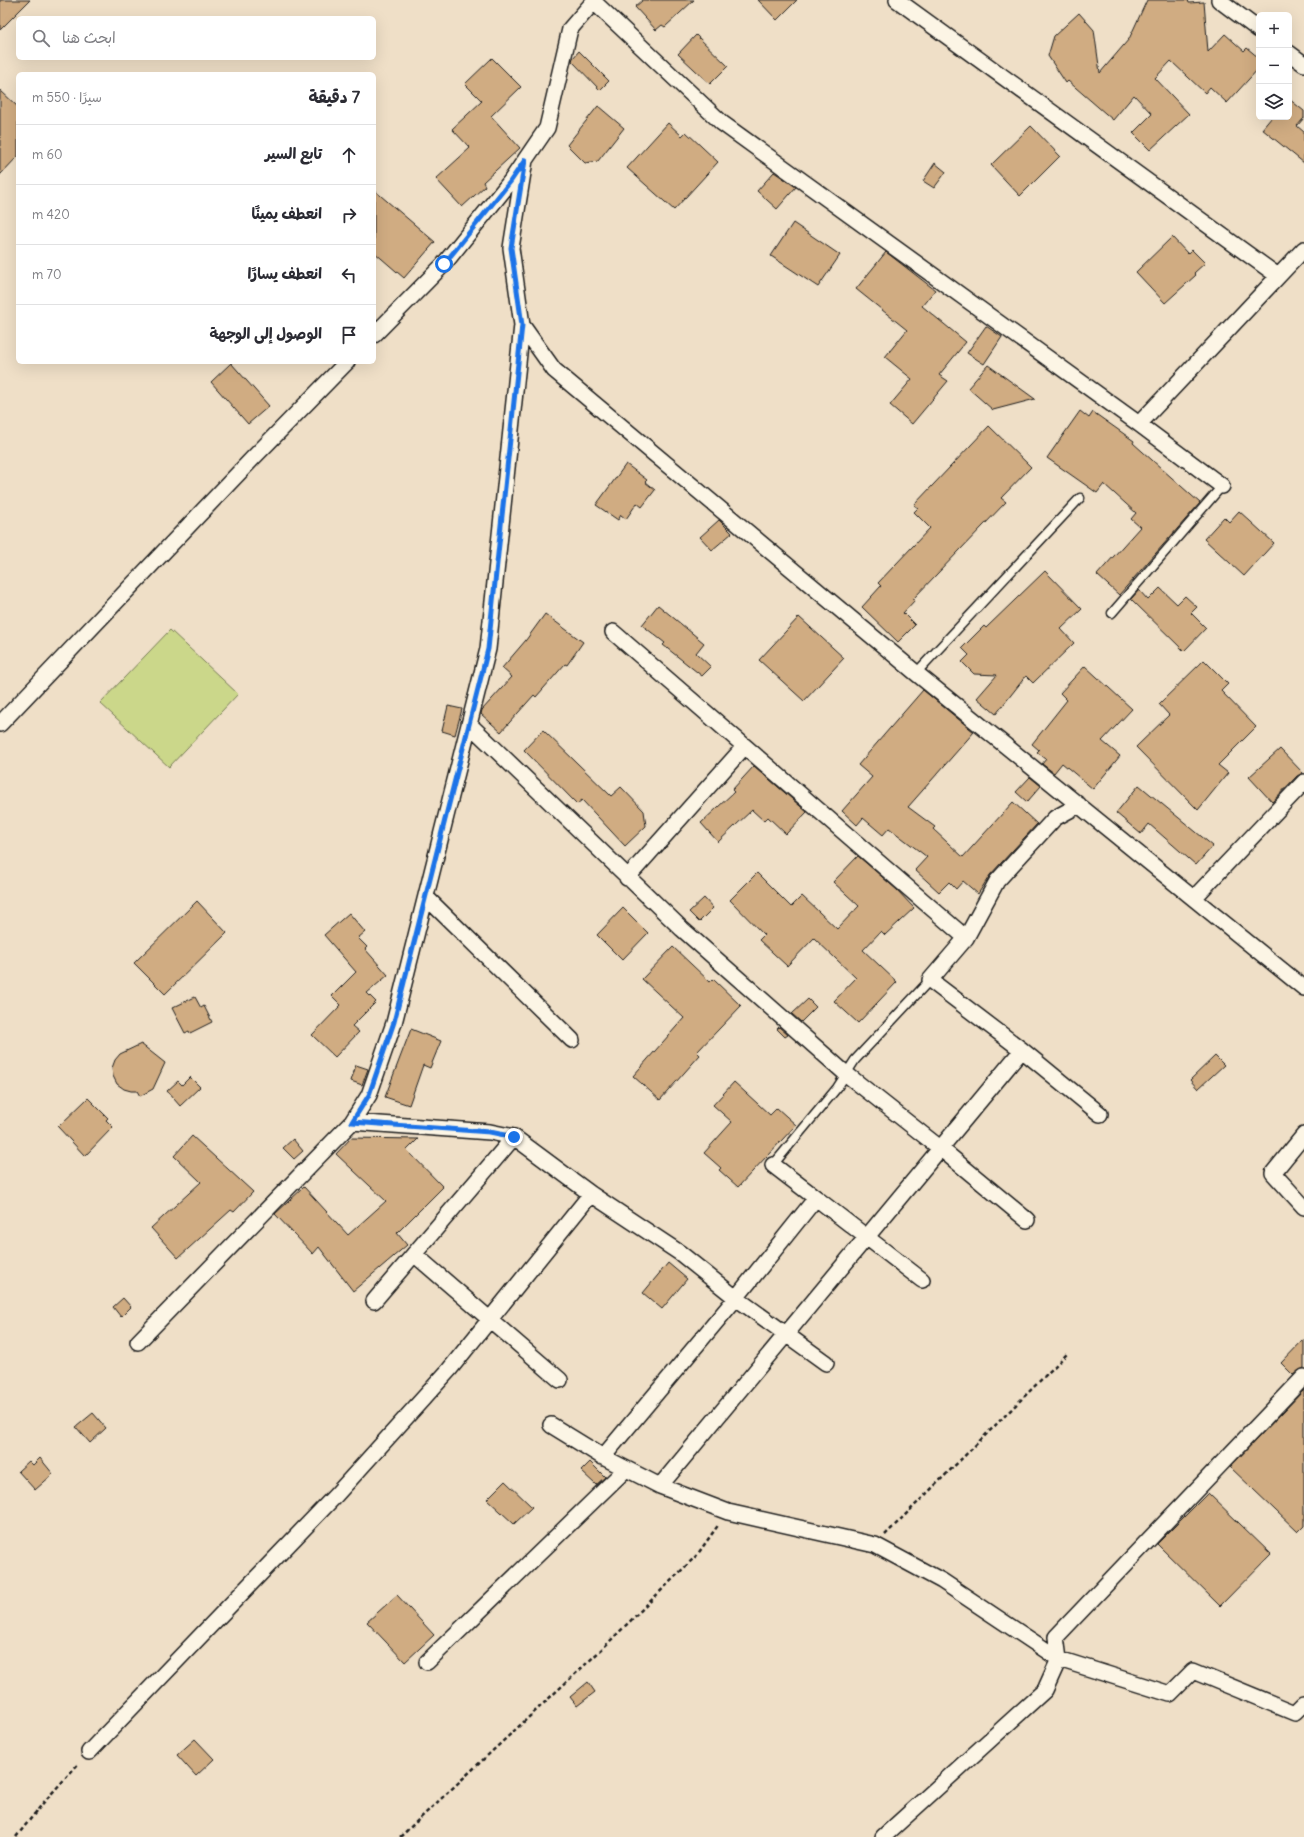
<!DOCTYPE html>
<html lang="ar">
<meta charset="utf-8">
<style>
:root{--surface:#fff;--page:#f2f2f3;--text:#2b2b33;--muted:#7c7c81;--line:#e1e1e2}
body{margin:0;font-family:Delius,"Playpen Sans Arabic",sans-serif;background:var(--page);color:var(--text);direction:rtl}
.controls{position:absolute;right:12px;top:12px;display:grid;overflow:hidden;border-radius:6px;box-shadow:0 4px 16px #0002}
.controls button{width:36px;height:36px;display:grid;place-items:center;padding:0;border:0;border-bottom:1px solid var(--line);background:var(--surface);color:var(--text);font:20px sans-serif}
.stop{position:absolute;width:12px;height:12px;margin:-9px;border:3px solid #1a73e8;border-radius:50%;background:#fff}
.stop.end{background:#1a73e8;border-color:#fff;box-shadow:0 1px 4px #0008}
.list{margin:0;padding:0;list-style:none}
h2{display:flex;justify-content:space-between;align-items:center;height:52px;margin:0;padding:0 16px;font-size:17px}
h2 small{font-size:13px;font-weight:400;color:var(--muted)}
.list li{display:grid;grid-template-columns:26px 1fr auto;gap:12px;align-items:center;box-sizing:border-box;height:60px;padding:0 16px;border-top:1px solid var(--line)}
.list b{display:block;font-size:15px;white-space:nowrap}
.list em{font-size:13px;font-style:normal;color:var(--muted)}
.icon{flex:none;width:22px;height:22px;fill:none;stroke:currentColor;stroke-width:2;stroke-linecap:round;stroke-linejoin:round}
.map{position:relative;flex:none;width:1304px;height:1837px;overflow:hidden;direction:ltr}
.search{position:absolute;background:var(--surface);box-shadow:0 4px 16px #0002;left:16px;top:16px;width:360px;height:44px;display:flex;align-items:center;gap:10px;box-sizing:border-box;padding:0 14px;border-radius:6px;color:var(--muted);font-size:15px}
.panel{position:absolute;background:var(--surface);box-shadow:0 4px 16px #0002;left:16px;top:72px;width:360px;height:292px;border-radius:6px;direction:rtl}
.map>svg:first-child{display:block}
</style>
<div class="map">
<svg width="1304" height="1837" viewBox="0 0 1304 1837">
<rect width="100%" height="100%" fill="#efdfc7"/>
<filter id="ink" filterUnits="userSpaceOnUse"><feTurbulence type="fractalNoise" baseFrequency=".025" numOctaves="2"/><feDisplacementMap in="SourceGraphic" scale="8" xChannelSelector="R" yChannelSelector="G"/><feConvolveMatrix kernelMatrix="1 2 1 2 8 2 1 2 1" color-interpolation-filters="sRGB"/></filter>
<g filter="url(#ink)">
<!-- green -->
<path fill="#cbd78a" stroke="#747a53" d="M170,630L238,694L169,767L100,703Z"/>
<!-- building -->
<path fill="#d0ac82" stroke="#1c1c1c" d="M0,0H30L0,30Z
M643,0H694L665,27L662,25L656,30L635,7Z
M758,0H797L777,20Z
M1147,0H1188L1189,3L1204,2L1208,52L1225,34L1244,51L1247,48L1259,58V68L1227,103L1210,87L1205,93L1171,61L1155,78L1189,114L1150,150L1133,133L1152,114L1134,95L1113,120L1068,81L1066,83L1048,56L1054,36L1079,13L1094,30L1100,73L1129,39Z
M696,35L728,66L710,84L678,54Z
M579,51L609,81L600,90L572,61L573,58Z
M492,58L521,87L491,116L520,148L483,182L485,186L462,207L436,179L470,148L452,129L482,101L465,84Z
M0,90L18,107V156L0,175Z
M1289,99L1304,111V118L1297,126L1304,132V163L1262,129L1272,117H1289Z
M598,106L624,128L598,161L585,163L567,145Z
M668,123L682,136L686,132L718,162L674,210L627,168Z
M1031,126L1060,156L1020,196L991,165Z
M935,163L946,172L934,188L923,181Z
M774,172L796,187L777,209L757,191Z
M374,190L435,242L404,278L374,252Z
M793,223L840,255L818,287L771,256Z
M1172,237L1188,254L1192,250L1205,263L1194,273L1196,275L1165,303L1136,272Z
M886,252L935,290L922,306L966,342L939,375L948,381L912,424L890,405L912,379L885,357L907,330L856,289Z
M986,326L1002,337L984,364L967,353Z
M231,363L269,406L248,424L211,382Z
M988,365L1035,399L993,410L968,388Z
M1080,411L1089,418L1093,412L1134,441L1133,443L1200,503L1119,595L1097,575L1140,527L1131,519L1136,513L1104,484L1097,493L1047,458Z
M989,426L1031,467L1001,498L1006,502L913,599L915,600L903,613L915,625L898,642L862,607L881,586L878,583L930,528L914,512L918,508L914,505Z
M626,464L647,480L645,482L655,490L642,507L637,503L626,519L621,515L618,520L596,505Z
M1239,511L1274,543L1244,576L1204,539L1224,517L1229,522Z
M719,520L732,533L712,550L700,537Z
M1045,571L1082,609L1061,629L1074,643L1033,683L1026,676L996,714L977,698L997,675L974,674L962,662L969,655L962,648L984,626L986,628Z
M1160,588L1177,604L1185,596L1197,607L1191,613L1206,628L1184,651L1131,599L1139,590L1148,600Z
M658,605L704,643L696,653L711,667L702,676L663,645L665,643L642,625Z
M545,614L583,642L567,665L565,664L536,697L534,695L501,732L481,714L482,710L512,677L502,668L526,640Z
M799,617L844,658L804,701L759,660Z
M1204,660L1228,684L1221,691L1256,727L1218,765L1228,773L1198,810L1136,747L1169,715L1159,704Z
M1085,666L1132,709L1102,741L1120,756L1093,789L1062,763L1054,773L1042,764L1046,759L1037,752L1039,750L1032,744L1067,700L1060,693Z
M923,690L974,732L908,807L935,827L933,829L963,857L1013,802L1037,824L990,875L978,894L963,881L956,889L949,882L939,892L915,870L927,857L889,828L883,835L863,818L857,825L842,811L872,777L858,765Z
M448,706L462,709L455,735L442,731Z
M543,730L611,796L621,787L644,811L646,826L625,846L582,800L577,804L524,750Z
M1280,749L1303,773L1297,776L1272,802L1249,777Z
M754,766L807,812L786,834L768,817L764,821L752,810L718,842L701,823L734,792L732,790Z
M1030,777L1041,786L1027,802L1016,792Z
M1139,785L1213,846L1196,865L1149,824L1141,834L1116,813Z
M858,856L897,890L914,908L885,935L881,931L863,950L897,982L858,1023L834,1001L856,978L814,938L787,966L759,940L764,935L730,900L757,873L791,907L802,896L837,929L859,906L833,882Z
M704,898L713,908L699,922L689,912Z
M197,901L227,933L165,994L134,963Z
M623,908L648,933L622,960L597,935Z
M349,913L365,932L358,938L367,947L365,949L388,975L367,993L376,1002L352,1026L359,1032L335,1057L312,1035L341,1005L332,996L356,972L324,935Z
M673,947L710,982L713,979L741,1006L697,1052L700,1055L660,1100L633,1076L684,1018L642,979Z
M195,997L201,1008L204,1006L212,1022L190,1033L189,1031L185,1033L172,1008Z
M808,999L816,1007L801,1022L792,1014Z
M779,1027L788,1035L785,1037L777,1029Z
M411,1029L441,1041L430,1068L423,1065L409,1105L385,1097Z
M141,1044L165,1063L153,1089L140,1096L137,1091H131L124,1089L117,1084L113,1076L112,1068L115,1060L120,1054Z
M1215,1056L1224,1065L1198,1089L1190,1080Z
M356,1065L368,1069L362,1085L351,1081Z
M190,1077L200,1087L180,1106L167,1091L178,1081L182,1085Z
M734,1082L770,1115L777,1108L796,1125L738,1187L719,1170L721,1168L704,1153L732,1122L713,1105Z
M88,1098L108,1118L106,1120L113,1127L85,1156L58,1127Z
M192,1136L253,1192L234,1212L231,1210L178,1258L151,1228L201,1182L174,1156Z
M351,1138L418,1139L407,1150L443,1187L397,1233L407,1245L353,1291L319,1247L313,1254L275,1214L304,1187L348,1235L386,1201L336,1154Z
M293,1139L303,1151L294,1159L283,1148Z
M668,1263L687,1279L662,1309L643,1293Z
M123,1298L131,1307L121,1317L113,1307Z
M1304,1339V1368L1298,1371L1293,1375L1281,1363Z
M1304,1390V1526L1298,1532L1230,1467Z
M93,1413L106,1428L90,1443L76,1427Z
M40,1458L53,1474L35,1490L18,1471L29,1461L33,1465Z
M590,1462L605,1477L596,1485L581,1471Z
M505,1481L532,1507L514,1524L487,1499Z
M1208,1493L1271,1554L1220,1606L1157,1544Z
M397,1595L434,1635L405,1662L367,1622Z
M588,1682L595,1692L577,1706L570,1697Z
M195,1739L214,1759L196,1776L177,1755Z"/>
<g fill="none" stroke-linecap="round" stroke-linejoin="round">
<!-- service casing -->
<g stroke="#1c1c1c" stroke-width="11">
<path id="service" d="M1112,613L1222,486
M916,673L1080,498
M773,1165L837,1088L855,1060L930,980"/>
</g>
<!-- minor casing -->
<g stroke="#1c1c1c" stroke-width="18">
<path id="minor" d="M897,0L1278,276
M1219,0L1259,30
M594,2L722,123L1139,424L1222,486
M1289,53L1304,64
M525,160L511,248L522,325L554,370L916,673L1304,988
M374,335L444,264L510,182L547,128L570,29L595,0
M1139,424L1304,249
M613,632L966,938
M0,724L253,458L347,362
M469,724L682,929L845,1073L940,1148L1027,1220
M1079,805L1055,818L997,881L966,938L930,980L1022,1050L1100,1114
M627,878L744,747
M426,897L572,1040
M1194,898L1304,782
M352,1122L490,1132L514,1137L591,1194L680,1253L736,1298L826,1363
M1304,1135L1273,1173L1304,1207
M816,1198L922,1280
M414,1254L560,1380
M374,1301L514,1137
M138,1342L352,1122L369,1095L394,1023L488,649L522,325
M1304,1377L1056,1637L1059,1659L1170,1694L1193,1671L1295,1713L1304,1704
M551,1425L603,1457L660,1486L728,1512L875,1545L942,1581L1059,1659L1045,1690L883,1837
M603,1457L736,1298L816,1198L773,1165
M660,1486L1022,1050
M427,1662L626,1469
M89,1752L336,1495L449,1370L591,1194"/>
</g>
<!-- path -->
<path stroke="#1c1c1c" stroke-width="2.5" stroke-dasharray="4 3" stroke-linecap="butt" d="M885,1535L1068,1353
M16,1837L44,1802L79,1763
M400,1837L602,1649L697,1555L719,1524"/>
<!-- service -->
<use href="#service" stroke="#fcf5e5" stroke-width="8"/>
<!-- minor -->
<use href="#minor" stroke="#fcf5e5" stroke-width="15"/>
</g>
</g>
<g fill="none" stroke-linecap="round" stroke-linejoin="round" filter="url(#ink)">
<!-- route -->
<path stroke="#1a73e8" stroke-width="5" d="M444,264L510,182L525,160L511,248L522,325L488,649L394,1022L369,1095L352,1122L490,1132L514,1137"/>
</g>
</svg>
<div class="controls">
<button>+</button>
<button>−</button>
<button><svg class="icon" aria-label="layers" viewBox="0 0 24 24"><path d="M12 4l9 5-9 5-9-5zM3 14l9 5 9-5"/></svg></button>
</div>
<div class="stop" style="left:444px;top:264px"></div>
<div class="stop end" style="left:514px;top:1137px"></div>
<div class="search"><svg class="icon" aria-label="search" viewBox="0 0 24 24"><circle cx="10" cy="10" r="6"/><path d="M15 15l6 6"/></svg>ابحث هنا</div>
<section class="panel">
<h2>7 دقيقة<small>سيرًا · 550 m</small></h2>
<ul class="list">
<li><svg class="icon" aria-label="ahead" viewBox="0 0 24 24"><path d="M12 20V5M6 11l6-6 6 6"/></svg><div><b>تابع السير</b></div><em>60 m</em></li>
<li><svg class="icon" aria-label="right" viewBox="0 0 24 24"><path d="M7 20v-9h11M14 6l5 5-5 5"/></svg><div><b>انعطف يمينًا</b></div><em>420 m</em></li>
<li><svg class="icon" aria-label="left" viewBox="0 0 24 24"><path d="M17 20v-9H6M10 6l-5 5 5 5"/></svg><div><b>انعطف يسارًا</b></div><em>70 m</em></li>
<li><svg class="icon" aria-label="arrive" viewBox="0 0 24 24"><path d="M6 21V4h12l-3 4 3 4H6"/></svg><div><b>الوصول إلى الوجهة</b></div></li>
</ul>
</section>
</div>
